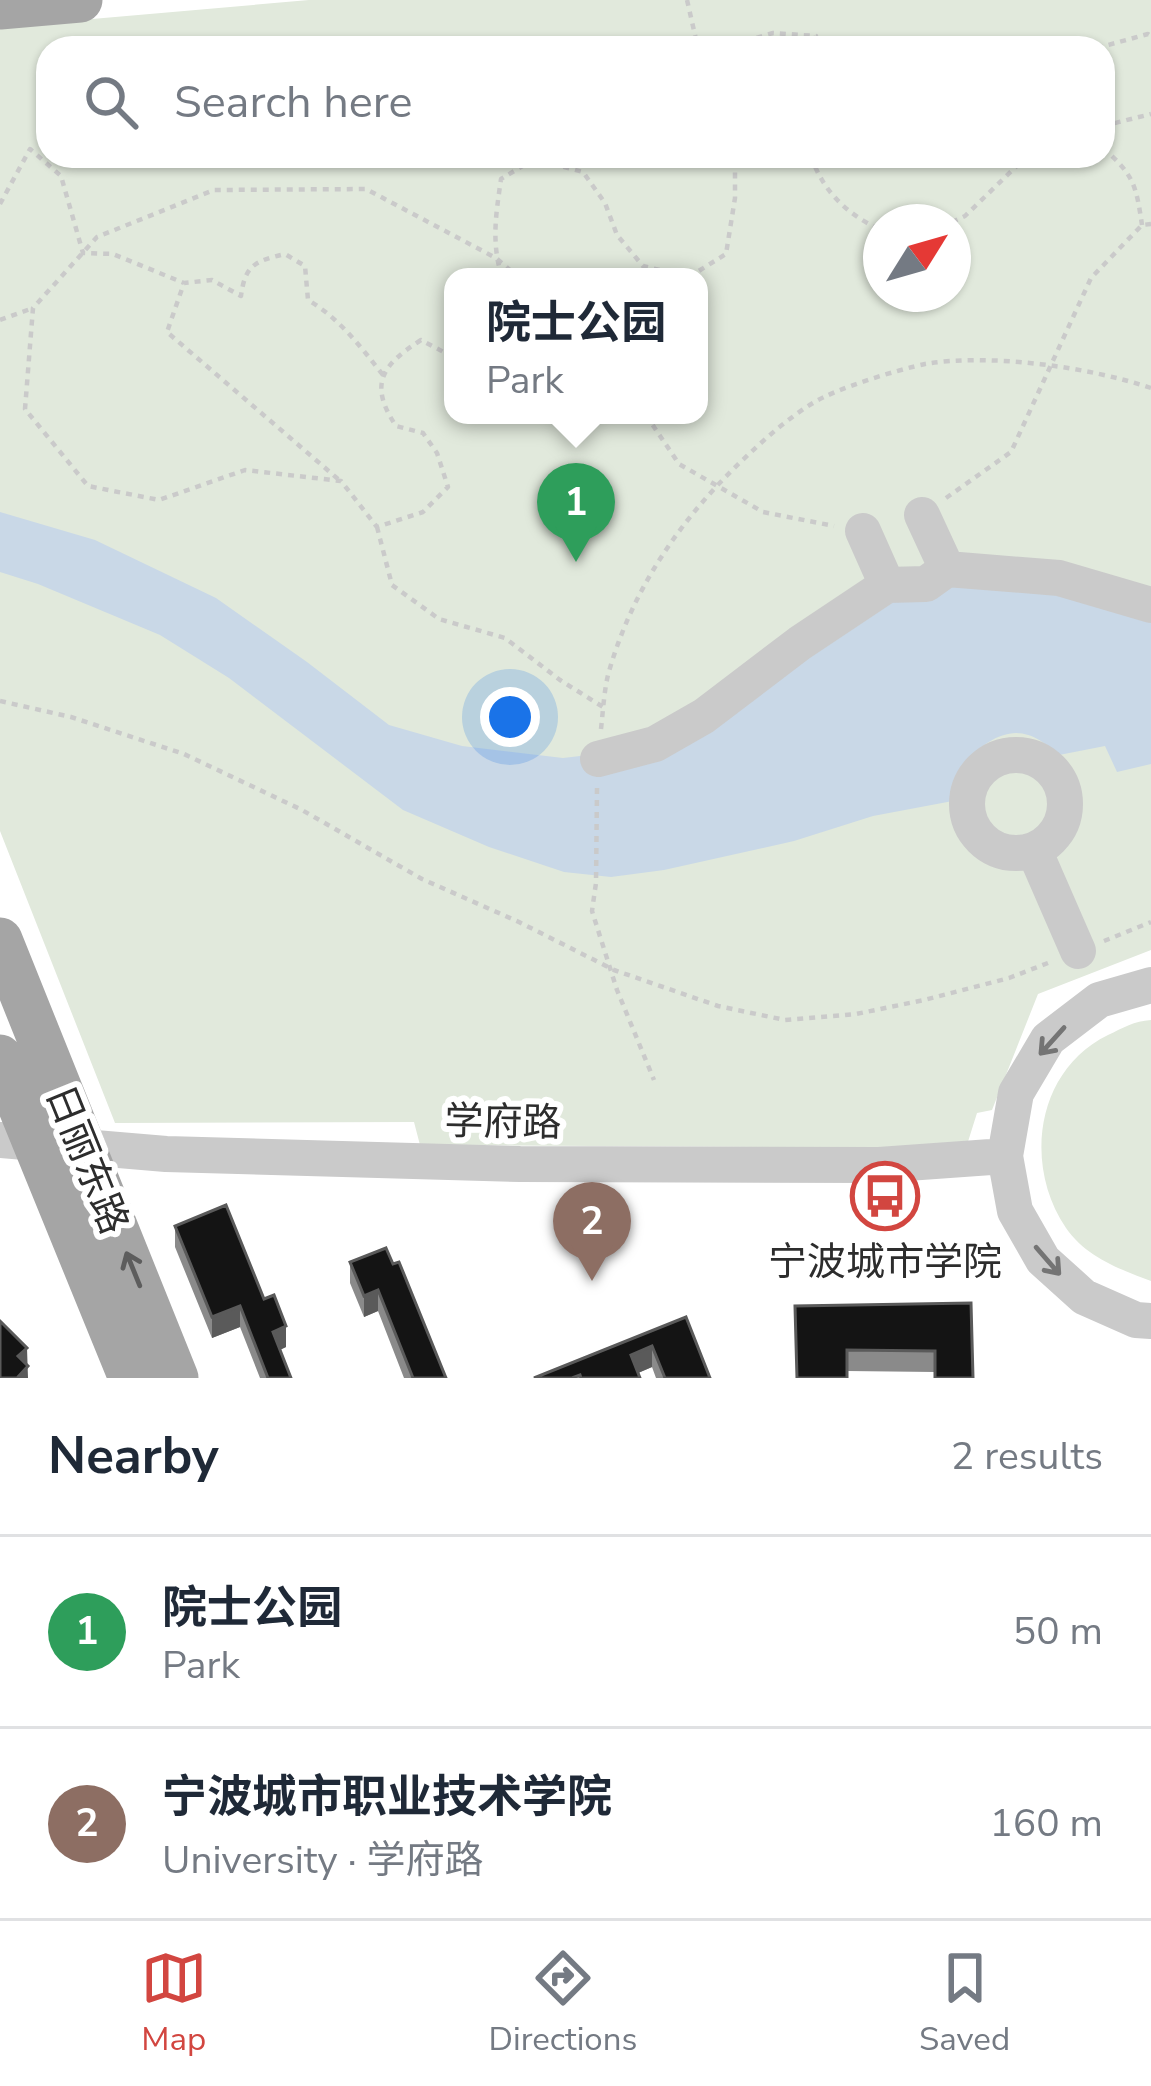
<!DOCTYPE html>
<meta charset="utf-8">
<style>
:root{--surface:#fff;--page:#f2f2f3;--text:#1f2937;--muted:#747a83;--line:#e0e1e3;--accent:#d24640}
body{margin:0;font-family:"Nunito Sans","Noto Sans SC",sans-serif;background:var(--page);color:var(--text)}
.compass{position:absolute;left:863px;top:204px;width:108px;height:108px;border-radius:50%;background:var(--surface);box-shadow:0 3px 9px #0004;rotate:53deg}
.you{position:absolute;left:510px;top:717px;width:42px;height:42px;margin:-30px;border:9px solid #fff;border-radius:50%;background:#1a73e8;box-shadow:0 0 0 18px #1a73e833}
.badge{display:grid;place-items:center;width:78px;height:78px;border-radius:50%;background:var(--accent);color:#fff;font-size:39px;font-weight:700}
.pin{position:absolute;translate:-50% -99px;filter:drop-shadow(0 3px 6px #0008)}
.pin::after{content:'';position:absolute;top:63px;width:42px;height:36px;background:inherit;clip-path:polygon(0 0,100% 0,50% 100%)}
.popup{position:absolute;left:444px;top:268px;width:264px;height:156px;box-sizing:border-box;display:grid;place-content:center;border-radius:24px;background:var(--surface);filter:drop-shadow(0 3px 9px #0005);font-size:39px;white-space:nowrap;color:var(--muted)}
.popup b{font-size:45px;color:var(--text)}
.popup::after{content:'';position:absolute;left:50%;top:100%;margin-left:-24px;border:24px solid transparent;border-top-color:var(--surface)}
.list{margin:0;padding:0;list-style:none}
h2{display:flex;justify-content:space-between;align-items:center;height:156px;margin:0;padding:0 48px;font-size:51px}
h2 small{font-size:39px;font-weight:400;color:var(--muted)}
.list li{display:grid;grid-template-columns:78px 1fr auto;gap:36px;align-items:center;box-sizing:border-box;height:192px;padding:0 48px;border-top:3px solid var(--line)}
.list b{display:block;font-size:45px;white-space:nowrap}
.list p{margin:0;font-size:39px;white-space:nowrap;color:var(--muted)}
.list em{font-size:39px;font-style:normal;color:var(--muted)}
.icon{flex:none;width:66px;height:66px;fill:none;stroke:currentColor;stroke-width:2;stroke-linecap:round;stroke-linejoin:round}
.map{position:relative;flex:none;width:1151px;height:1378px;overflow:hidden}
.search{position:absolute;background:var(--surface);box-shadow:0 3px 9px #0004;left:36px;right:36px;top:36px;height:132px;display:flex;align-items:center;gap:30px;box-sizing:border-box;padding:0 42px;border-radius:36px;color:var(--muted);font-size:45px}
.sheet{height:540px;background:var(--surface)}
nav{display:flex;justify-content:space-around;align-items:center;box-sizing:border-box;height:168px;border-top:3px solid var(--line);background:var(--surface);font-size:33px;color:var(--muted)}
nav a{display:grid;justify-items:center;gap:6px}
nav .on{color:var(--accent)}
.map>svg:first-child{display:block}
</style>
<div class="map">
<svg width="1151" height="1378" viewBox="0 0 1151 1378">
<rect width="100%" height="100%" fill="#fff"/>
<!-- green -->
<path fill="#e1e9dc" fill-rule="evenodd" d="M309,0H1151V950L1038,994L992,1110L977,1113L966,1148L420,1145L414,1122L115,1123L0,831V27ZM48,48H1103V156H48ZM881,222H953V294H881ZM453,277H699V415H453Z
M1151,1020V1281C1119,1269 1086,1257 1066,1228C1023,1165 1036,1070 1108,1035C1123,1028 1134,1021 1151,1020Z"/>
<!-- water -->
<path fill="#c9d8e7" d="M0,512L95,540L216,598L307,662L389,725L462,746L563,758L632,750L856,605L975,571L1151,616V764L1117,772L1105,746L1059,755C1048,745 1033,733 1016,733C993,733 962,758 957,781C956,784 958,797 958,800L873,816L794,841L664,870L611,877L564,872L489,847L403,810L229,678L160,635L38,584L0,572Z"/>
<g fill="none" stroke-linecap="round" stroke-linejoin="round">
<!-- path -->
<path stroke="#cacaca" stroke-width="4.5" stroke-dasharray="6 6" stroke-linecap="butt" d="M687,0L698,48
M722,48L773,33L816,36L813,48
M1097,48L1148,34L1151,36
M1103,126L1151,114
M1103,148C1134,175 1136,185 1142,225
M811,156C823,192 848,215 881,230
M0,204L30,149L61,176L83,253L113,254L184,283
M952,222L965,216L1027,156
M502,277C491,243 496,214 501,179L534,159L583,172L605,203L617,235L643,266L689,277L726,254L735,198V156
M0,320L33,308
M453,357L421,340C382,365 368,384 396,426L423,433L437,453L448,487L423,512L377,527L341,481L245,470L159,500L88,486L25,409L33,308L97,237L214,190L366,189L496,258L518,277
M646,415L679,464L763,512L834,526
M338,479L167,332L184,283L212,280L241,296C245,265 255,261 285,254L305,266L308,300C340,319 360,346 383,375
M946,498L1011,452L1091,278L1142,225L1151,224
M377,527L392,585L439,619L505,638L560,680L603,707
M0,701L71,717L184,754L302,810L422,879L519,922L614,970L718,1006L785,1020L856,1014L924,1000L1009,978L1048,963
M601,729C603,711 604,692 608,675C632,588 683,515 749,454C768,436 790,417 813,403C837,388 897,370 925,364C990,353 1089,367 1151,388
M597,788L596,883L592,911L617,990L654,1080
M1104,941L1151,922"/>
<!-- minor -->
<path stroke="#cacaca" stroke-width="36" d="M922,515L947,569
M863,531L887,585
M967 804a49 49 0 1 1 98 0a49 49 0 1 1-98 0Z
M598,759L655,744L704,716L800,643L887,585L926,584L947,569L1059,578L1151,605
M1034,850L1078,951
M1151,985L1099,1000L1048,1039L1016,1093L1005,1156L1015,1211L1043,1260L1084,1297L1136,1320L1151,1321
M0,1140L166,1154L520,1164L879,1165L1005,1156"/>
<!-- major -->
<path stroke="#a5a5a5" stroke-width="45" d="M0,7L80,0
M0,940L176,1378
M0,1057L131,1378"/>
</g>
<!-- wall -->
<path fill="#8a8a8a" d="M175,1226L264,1299L286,1347L280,1350L291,1378H260L240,1327L212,1338L175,1247Z
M386,1248L446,1378H404L378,1311L364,1317L350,1283V1262Z
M971,1303L935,1372L847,1371L795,1306Z
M686,1317L710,1378H656L652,1367L638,1373L640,1378H534Z"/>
<!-- shaded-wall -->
<path fill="#5a5a5a" d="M378,1290V1311L364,1317V1296Z
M240,1306V1327L212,1338V1317Z
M286,1326V1347L273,1353V1332Z
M652,1346V1367L631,1376V1355Z
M27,1348L28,1378H17L18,1356Z"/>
<!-- building -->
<path fill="#141414" stroke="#5a5a5a" stroke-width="3" d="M226,1205L264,1299L274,1295L286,1326L273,1332L291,1378H268L240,1306L212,1317L175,1226Z
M386,1248L393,1264L399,1262L446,1378H413L378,1290L364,1296L350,1262Z
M971,1303L973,1378H935V1351L847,1350V1378H797L795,1306Z
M686,1317L710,1378H665L652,1346L631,1355L640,1378H581L580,1375L572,1378H534Z
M0,1321L27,1348L18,1356L28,1366L17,1378H0Z"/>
<!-- one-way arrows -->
<defs><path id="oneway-shaft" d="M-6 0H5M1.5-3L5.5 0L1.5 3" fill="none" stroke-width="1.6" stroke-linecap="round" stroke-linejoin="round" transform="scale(3)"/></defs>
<g stroke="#747474">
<use href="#oneway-shaft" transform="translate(1052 1041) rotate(132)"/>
<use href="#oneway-shaft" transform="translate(1048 1261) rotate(49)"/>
</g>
<use stroke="#5d5d5d" href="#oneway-shaft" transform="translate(133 1269) rotate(-112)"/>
<!-- icons -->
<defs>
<g id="bus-ring" transform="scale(3.45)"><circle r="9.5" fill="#fff" stroke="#d24640" stroke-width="1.5"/><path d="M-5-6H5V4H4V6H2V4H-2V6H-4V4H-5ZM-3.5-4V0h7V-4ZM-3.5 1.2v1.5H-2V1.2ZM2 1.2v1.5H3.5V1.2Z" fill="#d24640"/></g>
</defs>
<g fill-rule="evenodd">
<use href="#bus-ring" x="885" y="1196"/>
</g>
<g text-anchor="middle" stroke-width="12" stroke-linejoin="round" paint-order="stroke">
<!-- street labels -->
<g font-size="39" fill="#2d2d2d" stroke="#fff">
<text transform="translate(503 1121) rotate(1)" y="14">学府路</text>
<text transform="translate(88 1159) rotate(68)" y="14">日丽东路</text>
</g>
<!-- poi labels -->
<g font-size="39" fill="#2d2d2d" stroke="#fff">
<text x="885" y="1275">宁波城市学院</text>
</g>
</g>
</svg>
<svg class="compass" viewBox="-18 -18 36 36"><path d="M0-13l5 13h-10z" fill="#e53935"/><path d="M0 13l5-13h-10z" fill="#747a83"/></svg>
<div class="you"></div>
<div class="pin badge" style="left:576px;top:562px;background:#2e9e5b">1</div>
<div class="popup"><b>院士公园</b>Park</div>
<div class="pin badge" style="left:592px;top:1281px;background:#8d6e63">2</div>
<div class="search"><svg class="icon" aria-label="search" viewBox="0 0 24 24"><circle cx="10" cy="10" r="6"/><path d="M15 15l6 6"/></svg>Search here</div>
</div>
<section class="sheet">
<h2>Nearby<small>2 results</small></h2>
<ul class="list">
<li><span class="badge" style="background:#2e9e5b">1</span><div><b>院士公园</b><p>Park</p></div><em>50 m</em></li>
<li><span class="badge" style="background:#8d6e63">2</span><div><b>宁波城市职业技术学院</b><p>University · 学府路</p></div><em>160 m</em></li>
</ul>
</section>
<nav>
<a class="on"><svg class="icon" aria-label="map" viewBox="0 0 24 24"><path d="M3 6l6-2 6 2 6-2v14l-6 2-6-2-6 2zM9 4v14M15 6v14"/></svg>Map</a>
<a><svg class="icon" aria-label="directions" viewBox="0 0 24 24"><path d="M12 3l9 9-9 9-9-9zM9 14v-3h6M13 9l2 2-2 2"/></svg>Directions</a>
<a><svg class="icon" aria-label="saved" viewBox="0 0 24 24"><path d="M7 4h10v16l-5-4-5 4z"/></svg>Saved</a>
</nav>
